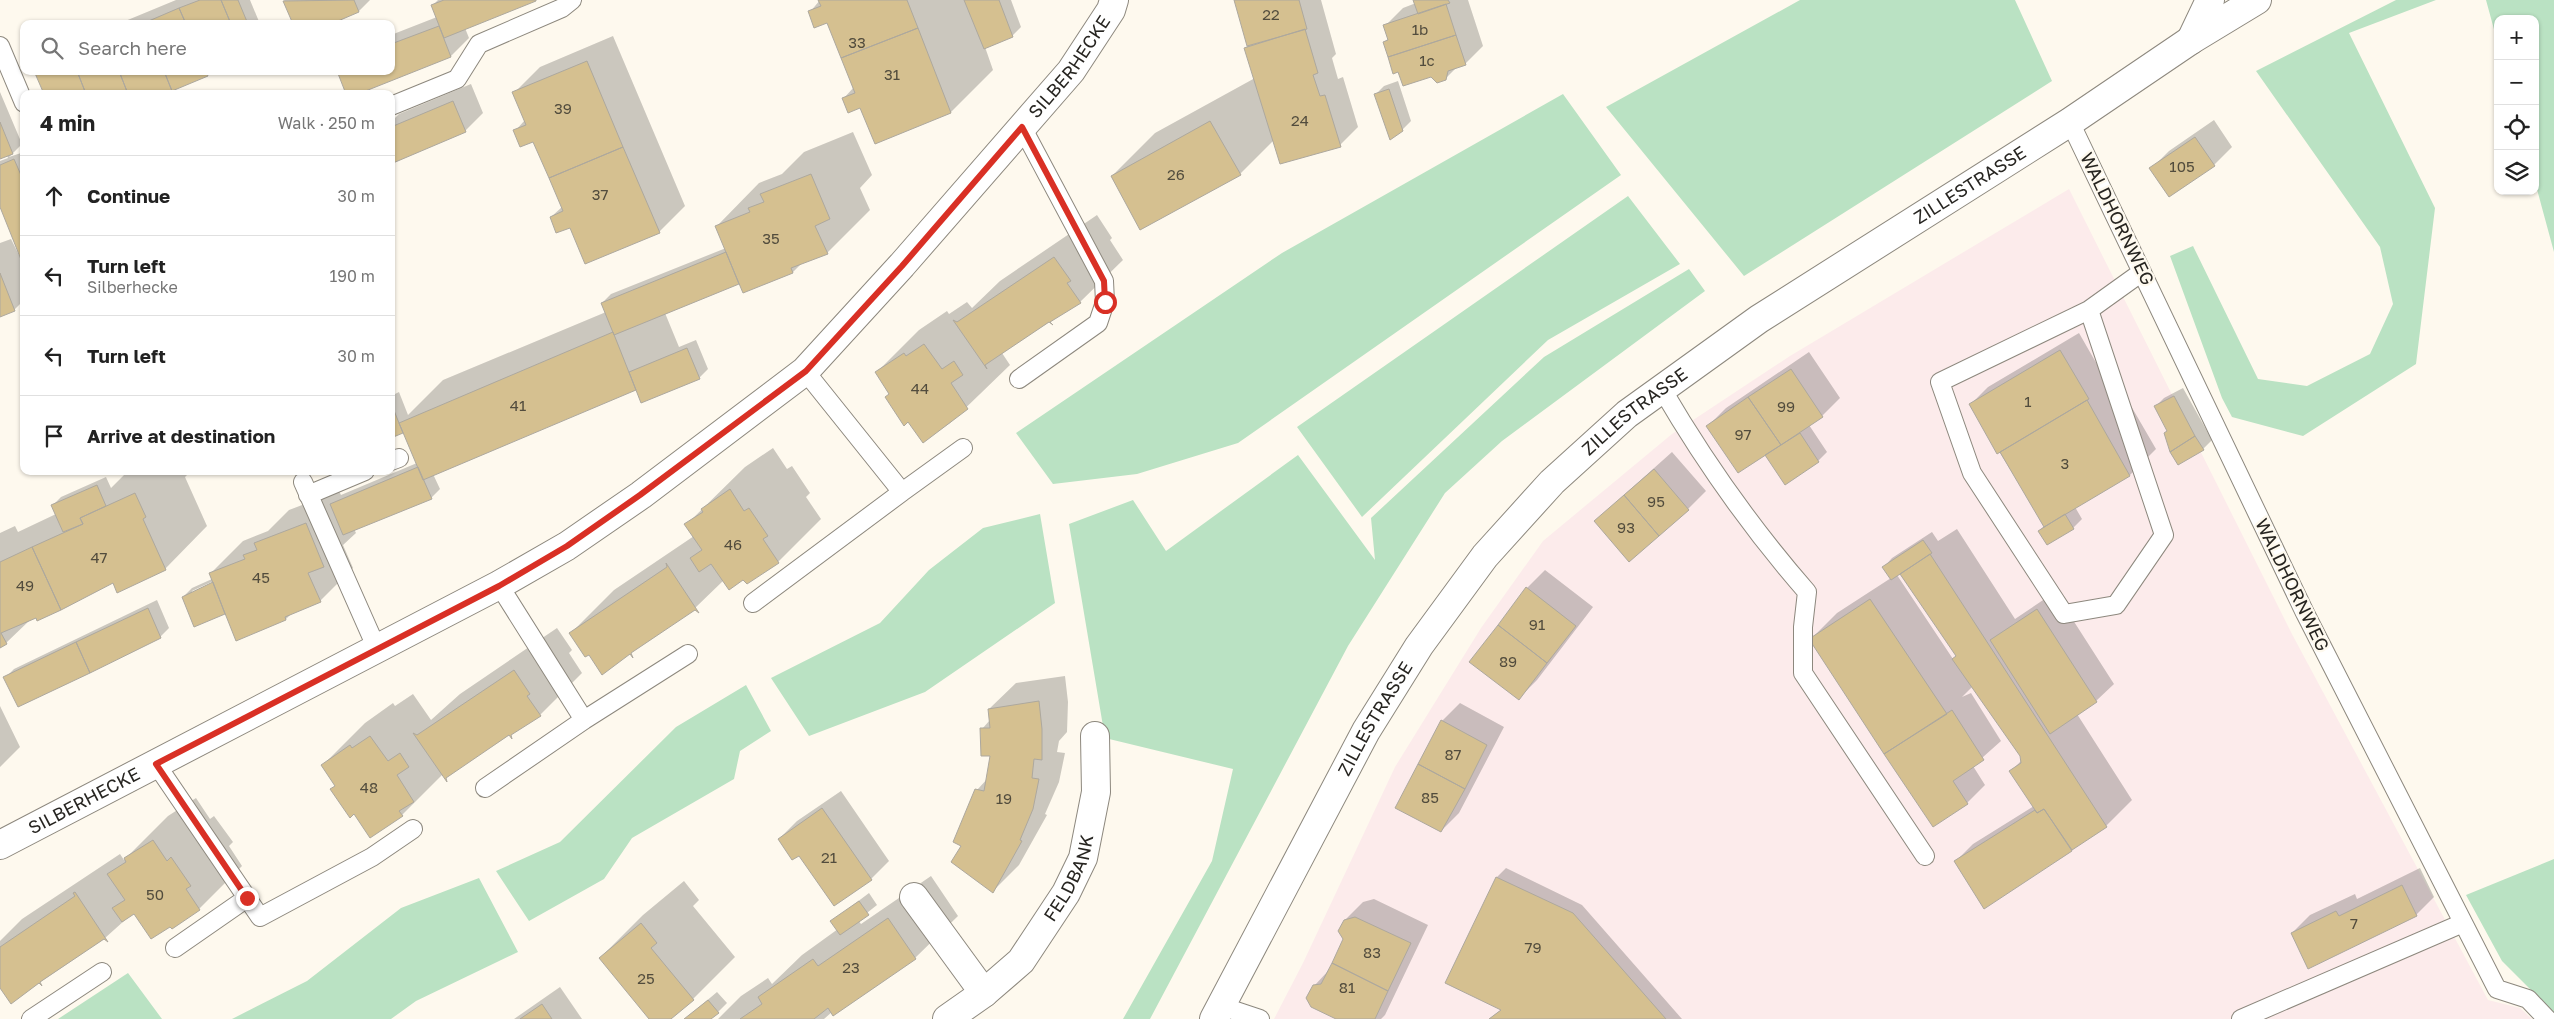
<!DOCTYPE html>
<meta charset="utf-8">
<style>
:root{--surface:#fff;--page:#f6f6f6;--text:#222;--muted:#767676;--line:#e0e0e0}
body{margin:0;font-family:"Golos Text",sans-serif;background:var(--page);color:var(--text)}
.controls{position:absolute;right:15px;top:15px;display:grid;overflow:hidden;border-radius:10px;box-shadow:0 1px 4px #0004}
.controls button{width:45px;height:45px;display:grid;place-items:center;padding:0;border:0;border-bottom:1px solid var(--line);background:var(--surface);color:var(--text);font:25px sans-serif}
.stop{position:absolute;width:15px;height:15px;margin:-11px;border:4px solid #d93025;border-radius:50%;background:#fff}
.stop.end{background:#d93025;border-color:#fff;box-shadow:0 1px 5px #0008}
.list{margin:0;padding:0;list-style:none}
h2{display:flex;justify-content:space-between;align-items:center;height:65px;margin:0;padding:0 20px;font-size:21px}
h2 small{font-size:16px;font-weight:400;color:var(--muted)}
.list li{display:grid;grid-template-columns:32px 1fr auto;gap:15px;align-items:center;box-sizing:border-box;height:80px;padding:0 20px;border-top:1px solid var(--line)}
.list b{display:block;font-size:19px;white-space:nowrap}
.list p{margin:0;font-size:16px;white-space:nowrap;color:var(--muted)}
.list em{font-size:16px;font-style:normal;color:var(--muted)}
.icon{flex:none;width:28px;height:28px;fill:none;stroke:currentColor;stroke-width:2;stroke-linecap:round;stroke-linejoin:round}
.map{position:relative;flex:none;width:2554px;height:1019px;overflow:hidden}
.search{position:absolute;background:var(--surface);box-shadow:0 1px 4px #0004;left:20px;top:20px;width:375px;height:55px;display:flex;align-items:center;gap:12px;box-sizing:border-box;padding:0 18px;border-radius:10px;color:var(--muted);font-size:19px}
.panel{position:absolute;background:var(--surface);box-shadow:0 1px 4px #0004;left:20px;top:90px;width:375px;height:385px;border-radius:10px}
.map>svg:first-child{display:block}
</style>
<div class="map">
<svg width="2554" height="1019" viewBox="0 0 2554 1019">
<rect width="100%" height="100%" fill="#fef9ee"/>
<!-- industrial -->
<path fill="#fcebeb" d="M2069,189L2293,636L2488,1000L2520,1008L2532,1019H1274L1303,963L1395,767L1481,628L1543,541L1672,434L1790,356Z"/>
<!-- green -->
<path fill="#bae2c3" d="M1800,0H2015L2052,81L1744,276L1606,107Z
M2396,0H2436L2349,33L2435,208L2416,364L2303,436L2232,417L2222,398L2170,256L2193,246L2258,379L2307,386L2370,354L2393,304L2380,247L2256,71Z
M2486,0H2554V252L2535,182V19H2498V44Z
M1563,94L1621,175L1238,443L1137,474L1053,484L1016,433L1282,253Z
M1628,196L1680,264L1548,340L1362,517L1297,427Z
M1689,269L1705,291L1502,441L1445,493L1348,646L1150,1019H1123L1212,861L1233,769L1105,738L1069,524L1133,500L1166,551L1298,455L1375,560L1371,518L1544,357Z
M1040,514L1055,603L925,692L809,736L771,678L880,623L929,570L983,528Z
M746,685L771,731L740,751L734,779L632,838L604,879L529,921L496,871L560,842L676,727Z
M2554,859V1013L2502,961L2466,895Z
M479,878L518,952L416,1001L391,1019H232L307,981L401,908Z
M128,973L162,1019H58Z"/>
<!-- shadow -->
<path fill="#0003" fill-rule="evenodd" d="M176,0H250L260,24H118Z
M284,0H370L359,11L328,24H294Z
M438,0H536L465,28L469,38L451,56L354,94L391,71V35L437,17L432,6Z
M820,0H1011L1021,27L1012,36L985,47L993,70L951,112L861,107L844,98L854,87L827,21L810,12Z
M1235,0H1321L1336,54L1332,58L1338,79L1343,77L1358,127L1340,145L1274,140L1240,174L1112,176L1155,133L1255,78L1245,48L1248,45Z
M1415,0H1468L1483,46L1465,64L1457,67L1445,79L1431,75L1384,42L1389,38L1385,26L1403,8L1416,3Z
M613,36L685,206L659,232L570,226L551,217L562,207L534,140L515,131L525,120L514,93L540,67Z
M36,71H216L161,94Z
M1398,81L1411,121L1402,130L1376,94L1384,86Z
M471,84L483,113L465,131L393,161L391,156V122L399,114Z
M0,92L22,144L9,157L24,152V263L0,204V161L8,158L7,155L0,158Z
M2214,120L2232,147L2214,165L2151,169L2169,151Z
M853,132L872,175L860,188L870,210L827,253L802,263L793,272L744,291L740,282L665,313L679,347L696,340L708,369L699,378L637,388L433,474L440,489L431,498L354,529L356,533L343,545L353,568L320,601L293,612L286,619L224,613L183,597L192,588L212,579L210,574L243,541L268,531L289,510L339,491L341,495L417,463L404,431L391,436V396L399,392L408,415L443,380L606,312L602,303L611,294L726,248L717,226L759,183L782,174L804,152ZM218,579L219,581L192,594V591Z
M1097,215L1112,238L1110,240L1123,260L1080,302L1002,353L1010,365L950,423L923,441L877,372L919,330L947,311L949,314L967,302L972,308L1000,281Z
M11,239L24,265V300L15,309L0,316V243Z
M2079,333L2106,380L2113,375L2156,449L2130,475L2075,507L2082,519L2073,528L2039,531L2045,525L1970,405L1988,387Z
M1809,352L1840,398L1822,416L1809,425L1827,452L1818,461L1708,426L1726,408Z
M2183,388L2212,440L2203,449L2168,430L2155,407L2164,398Z
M773,448L787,469L792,466L810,493L806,497L821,519L778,562L747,583L743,579L724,580L695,608L589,653L571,633L614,590L694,536L686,525L745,467Z
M1672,452L1706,491L1688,509L1595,521Z
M133,471H187L188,474L185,477L207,526L165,569L114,581L30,620L6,643L0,646V533L15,526L18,532L56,514L52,506L61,497L106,477L111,488L124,475Z
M1957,529L2015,619L2055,592L2114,684L2096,701L2077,714L2132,800L2106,826L1985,907L1955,862L1973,844L2034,806L2011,771L2022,760L2021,755L1973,686L1962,697L1971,693L2001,741L1973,766L1985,785L1967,803L1811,639L1837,613L1891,578L1884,567L1892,558L1932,532L1938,541ZM1900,573L1957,655L1953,659L1897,575Z
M1545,570L1593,607L1537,680L1519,698L1527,588Z
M157,600L169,628L160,637L5,678L14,669Z
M557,628L572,650L569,653L582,673L540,715L445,777L443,774L402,815L336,785L323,765L365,723L393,703L395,706L413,694L431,720L460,694Z
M1065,676L1068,702L1067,732L1059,741L1057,752L1065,753L1059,782L1045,814L1047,815L1019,865L993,891L963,846L977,790L988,778L991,755L982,729L990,720L989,709L1016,683Z
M1460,703L1504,727L1459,813L1441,831L1442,721Z
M0,706L20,747L0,767Z
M841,791L889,861L871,879L800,854L779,839L797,821Z
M196,798L210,819L214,816L233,842L229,846L242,866L199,909L172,928L134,912L105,938L11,1002L0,985V941L22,919L120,854L124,860L168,816Z
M1506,868L1582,905L1682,1019H1489L1502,1009L1447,982L1497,877Z
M2420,868L2434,897L2416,915L2292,933L2310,915L2355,894L2357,899Z
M931,876L958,916L915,958L832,1012L824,1019H718L741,996L768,978L772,984L802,955L838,929L832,921L869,893L877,905L858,920L861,924Z
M684,881L699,900L693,906L735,957L693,999L669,1019H651L600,958L643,915Z
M1374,899L1428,925L1385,1015L1381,1019H1339L1314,986L1329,970L1345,939V920L1363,902Z
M560,987L582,1019H514Z
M717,992L727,1003L718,1012L709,1019H685Z"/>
<!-- building -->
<path fill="#d5c090" stroke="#ada89e" d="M200,0H221L231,24H186L179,8Z
M221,0H238L248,24H231Z
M354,0L359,12L331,24H293L283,1Z
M444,0H536V1L444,38L431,5Z
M818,0H907L918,28L841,58L827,23L814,28L808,11L821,6Z
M964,0H999L1013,37L984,49Z
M1234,0H1299L1307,29L1247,46Z
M1413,0H1448L1450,3L1418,14Z
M1446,4L1456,35L1388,57L1383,42L1388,40L1383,25Z
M179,8L186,24H144V23Z
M439,26L451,57L358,94H346L337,71H391V44Z
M918,28L951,113L875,144L860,108L848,113L842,98L855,93L841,58Z
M1305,29L1318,73L1313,75L1320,96L1325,95L1341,147L1280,164L1244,48Z
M1456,35L1466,65L1448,71L1446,80L1437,83L1431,77L1403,86L1398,72L1393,74L1388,57Z
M587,61L623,147L549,178L533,142L520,147L513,130L526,125L512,92Z
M34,71H77L86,94H44Z
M77,71H119L128,94H86Z
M119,71H164L172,91L166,94H128Z
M164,71H206L208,76L172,91Z
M1389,89L1403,131L1390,140L1374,94Z
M453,101L466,132L393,163L391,127Z
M1210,121L1241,175L1140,230L1111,176Z
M0,122L13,154L0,159Z
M2195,137L2215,166L2169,197L2149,168Z
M623,147L660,233L585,264L570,228L556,233L550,217L563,211L549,178Z
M14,159L24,182V267L0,207V165Z
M811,174L830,219L815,226L828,254L791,268L793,273L743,293L715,226L750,212L748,208L764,202L760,194Z
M726,252L739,284L614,335L601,303Z
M1054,257L1071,281L1067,283L1081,303L1050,322L1053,325L1049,322L985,365L987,369L953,320L957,322Z
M0,273L15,311L0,317Z
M613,332L636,390L423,480L399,423Z
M924,344L942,369L954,361L963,375L951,383L968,409L923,443L908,422L904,426L885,397L889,394L875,372L904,353L906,356Z
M687,348L700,379L641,403L629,372Z
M2060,350L2089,399L1997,454L1969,404Z
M1791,369L1823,417L1781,445L1748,397Z
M2174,396L2195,436L2170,452L2164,433L2167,431L2154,406Z
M1748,397L1781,445L1738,473L1706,426Z
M2087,400L2130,476L2044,527L2000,452Z
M391,403L403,433L391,438Z
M1800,433L1819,462L1785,485L1765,455Z
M2195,436L2204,450L2178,465L2170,452Z
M418,467L432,499L343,535L330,504Z
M1654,469L1689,510L1659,536L1624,495Z
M97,485L106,506L80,518L83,524L63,532L51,505Z
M730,489L744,511L749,508L768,536L763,539L779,563L747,584L743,580L729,590L711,564L699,572L690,558L702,550L684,524L703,512L701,509Z
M135,493L146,517L143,519L166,570L117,593L113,583L61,610L32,547L83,524L80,518Z
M1624,495L1659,536L1629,562L1594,521Z
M2065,514L2074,529L2047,545L2038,531Z
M306,523L324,567L308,573L321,602L285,617L286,620L236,641L209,573L245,559L243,555L257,550L254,543Z
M1923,540L1932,553L1891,580L1882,567Z
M32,547L61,610L37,621L36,618L1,633L7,644L0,648V562Z
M1930,554L2107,827L2072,850L2044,809L2037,813L2009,771L2021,763L2020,756L1952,659L1956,656L1900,574Z
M666,563L699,613L695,610L631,653L633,658L630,654L602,675L589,655L585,657L569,633L667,567Z
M213,582L225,614L194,627L182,597Z
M1526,587L1576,626L1547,663L1498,625Z
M1870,599L1947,714L1884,754L1809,639Z
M148,608L161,638L90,673L76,642Z
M2037,609L2097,702L2050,734L1990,640Z
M1498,625L1547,663L1519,700L1469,662Z
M76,642L90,673L18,707L3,677Z
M514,670L530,694L527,696L541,716L511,735L512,739L509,735L446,778L447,782L413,733L417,735Z
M1039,701L1042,729V760L1034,759L1032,778L1039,779L1033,809L1020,840L1022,841L993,893L951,862L961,846L953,842L975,789L984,791L990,756H981L980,728H990L988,709Z
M1952,710L1984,760L1953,781L1968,804L1933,827L1884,754Z
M1441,720L1487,745L1465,789L1418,764Z
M370,736L388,761L400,753L409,767L397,775L414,802L399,811L403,816L370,838L354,814L350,818L330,789L335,786L321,765L350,745L352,748Z
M1418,764L1465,789L1441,832L1395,808Z
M822,808L872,880L834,906L799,856L792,860L778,839Z
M2044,809L2072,851L1984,909L1954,861L2035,810L2037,813Z
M153,840L167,861L171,857L191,886L186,889L200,910L172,929L170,927L151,939L134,914L122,922L112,908L125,900L107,874L126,862L124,858Z
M1496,877L1573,913L1666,1019H1489L1501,1010L1445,983Z
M2402,885L2417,916L2308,969L2291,933L2336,911L2339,916Z
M75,892L108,942L104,939L40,982L42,986L39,983L11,1004L0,988V947L75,896L73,893Z
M859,901L869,915L840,935L830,921Z
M1355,917L1411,943L1388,991L1332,963L1343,939L1338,931L1344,920Z
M888,918L916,959L833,1016L828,1008L814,1019H740L762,1004L758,997L813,959L818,966Z
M641,923L657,943L651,948L694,1000L671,1019H649L599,958Z
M1332,963L1388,991L1375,1019H1336L1311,1007L1306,998L1313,985L1321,984Z
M708,1000L719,1013L711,1019H684Z
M542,1004L552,1019H520Z"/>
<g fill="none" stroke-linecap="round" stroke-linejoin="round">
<!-- service casing -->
<g stroke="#8d887e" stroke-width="20">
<path id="service" d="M0,46L24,103
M391,106L457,79L479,44L562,8L572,0
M2070,122L2305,613L2497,989L2528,999L2547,1019
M2089,310L1940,382L1972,473L2064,614L2116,605L2164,535L2089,310L2142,272
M1019,379L1098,323L1105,302L1104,281L1022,127
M1662,389C1704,461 1752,529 1807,592L1803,627V673L1925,856
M391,461L399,458
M303,482L377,649
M902,492L963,448
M308,495L365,471
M753,603L902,492L805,371
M584,720L688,654
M156,764L260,917L372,857L413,829
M485,788L584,720L499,585
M175,948L247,898
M1221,1006L1260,1019
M31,1019L102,972
M2241,1019L2463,923"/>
</g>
<!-- minor casing -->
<g stroke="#8d887e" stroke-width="30">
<g id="minor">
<path id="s1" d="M0,845L499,585L567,546L641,495L805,371L902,265L1071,71L1111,10L1114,0"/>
<path d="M914,897L984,993"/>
<path id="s2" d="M947,1019L984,993L1021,961L1066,893L1083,858L1096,792L1095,736"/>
</g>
</g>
<!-- secondary casing -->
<g stroke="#8d887e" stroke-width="30">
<g id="secondary">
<path d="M2191,40L2210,0"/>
<path id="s3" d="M1214,1019L1366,731L1419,646L1485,556L1552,482L1627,414L1759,319L2070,122L2191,40L2257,0"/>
</g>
</g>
<!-- service -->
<use href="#service" stroke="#fff" stroke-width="18"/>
<!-- minor -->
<use href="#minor" stroke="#fff" stroke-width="28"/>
<!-- secondary -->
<use href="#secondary" stroke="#fff" stroke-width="28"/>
</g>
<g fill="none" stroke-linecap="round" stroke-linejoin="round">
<!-- route -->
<path stroke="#d93025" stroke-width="6" d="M247,898L156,764L499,586L567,546L640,495L806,371L902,266L1022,127L1104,281L1105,302"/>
</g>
<g text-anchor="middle" stroke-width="4.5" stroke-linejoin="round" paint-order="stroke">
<!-- number labels -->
<g font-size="15" fill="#524c3d">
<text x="1271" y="20">22</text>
<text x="1420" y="35">1b</text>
<text x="857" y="48">33</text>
<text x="1427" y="66">1c</text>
<text x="892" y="80">31</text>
<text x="563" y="114">39</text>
<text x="1300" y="126">24</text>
<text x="2182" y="172">105</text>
<text x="1176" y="180">26</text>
<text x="600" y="200">37</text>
<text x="771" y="244">35</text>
<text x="920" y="394">44</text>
<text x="2028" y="407">1</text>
<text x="518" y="411">41</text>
<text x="1786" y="412">99</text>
<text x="1743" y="440">97</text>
<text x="2065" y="469">3</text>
<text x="1656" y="507">95</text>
<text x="1626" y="533">93</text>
<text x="733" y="550">46</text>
<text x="99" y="563">47</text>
<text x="261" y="583">45</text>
<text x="25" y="591">49</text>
<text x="1537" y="630">91</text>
<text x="1508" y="667">89</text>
<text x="1453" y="760">87</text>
<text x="369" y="793">48</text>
<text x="1430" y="803">85</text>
<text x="1004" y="804">19</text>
<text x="829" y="863">21</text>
<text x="155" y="900">50</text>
<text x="2354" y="929">7</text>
<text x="1533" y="953">79</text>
<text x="1372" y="958">83</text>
<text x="851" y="973">23</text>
<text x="646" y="984">25</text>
<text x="1347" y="993">81</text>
</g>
<!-- street labels -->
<g font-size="18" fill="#272521" stroke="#fef9ee">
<text dy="6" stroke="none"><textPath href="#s1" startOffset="1340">SILBERHECKE</textPath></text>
<text dy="6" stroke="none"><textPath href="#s3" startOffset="1151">ZILLESTRASSE</textPath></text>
<text transform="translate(2117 219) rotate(64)" y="6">WALDHORNWEG</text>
<text dy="6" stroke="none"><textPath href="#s3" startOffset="746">ZILLESTRASSE</textPath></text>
<text transform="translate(2292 585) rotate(64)" y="6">WALDHORNWEG</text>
<text dy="6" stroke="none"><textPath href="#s3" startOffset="341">ZILLESTRASSE</textPath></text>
<text dy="6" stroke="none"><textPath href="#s1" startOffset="95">SILBERHECKE</textPath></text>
<text dy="6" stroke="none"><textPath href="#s2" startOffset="191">FELDBANK</textPath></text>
</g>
</g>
</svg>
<div class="controls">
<button>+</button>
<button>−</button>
<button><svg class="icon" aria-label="locate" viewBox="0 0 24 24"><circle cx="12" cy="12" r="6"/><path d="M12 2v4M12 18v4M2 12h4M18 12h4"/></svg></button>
<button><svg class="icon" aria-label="layers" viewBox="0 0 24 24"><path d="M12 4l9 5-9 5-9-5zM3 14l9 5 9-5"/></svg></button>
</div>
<div class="stop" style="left:1105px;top:302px"></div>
<div class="stop end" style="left:247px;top:898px"></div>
<div class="search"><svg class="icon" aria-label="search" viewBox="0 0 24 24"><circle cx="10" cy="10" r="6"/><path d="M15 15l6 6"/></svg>Search here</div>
<section class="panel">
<h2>4 min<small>Walk · 250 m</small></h2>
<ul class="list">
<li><svg class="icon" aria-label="ahead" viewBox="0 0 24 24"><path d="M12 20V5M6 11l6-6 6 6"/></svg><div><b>Continue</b></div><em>30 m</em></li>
<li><svg class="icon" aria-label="left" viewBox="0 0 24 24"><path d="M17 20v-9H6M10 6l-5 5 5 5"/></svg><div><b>Turn left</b><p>Silberhecke</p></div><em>190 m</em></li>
<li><svg class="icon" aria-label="left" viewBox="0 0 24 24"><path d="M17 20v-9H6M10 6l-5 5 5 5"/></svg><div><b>Turn left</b></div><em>30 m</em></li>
<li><svg class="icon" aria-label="arrive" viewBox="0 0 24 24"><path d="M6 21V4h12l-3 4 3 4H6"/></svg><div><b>Arrive at destination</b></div></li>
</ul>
</section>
</div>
